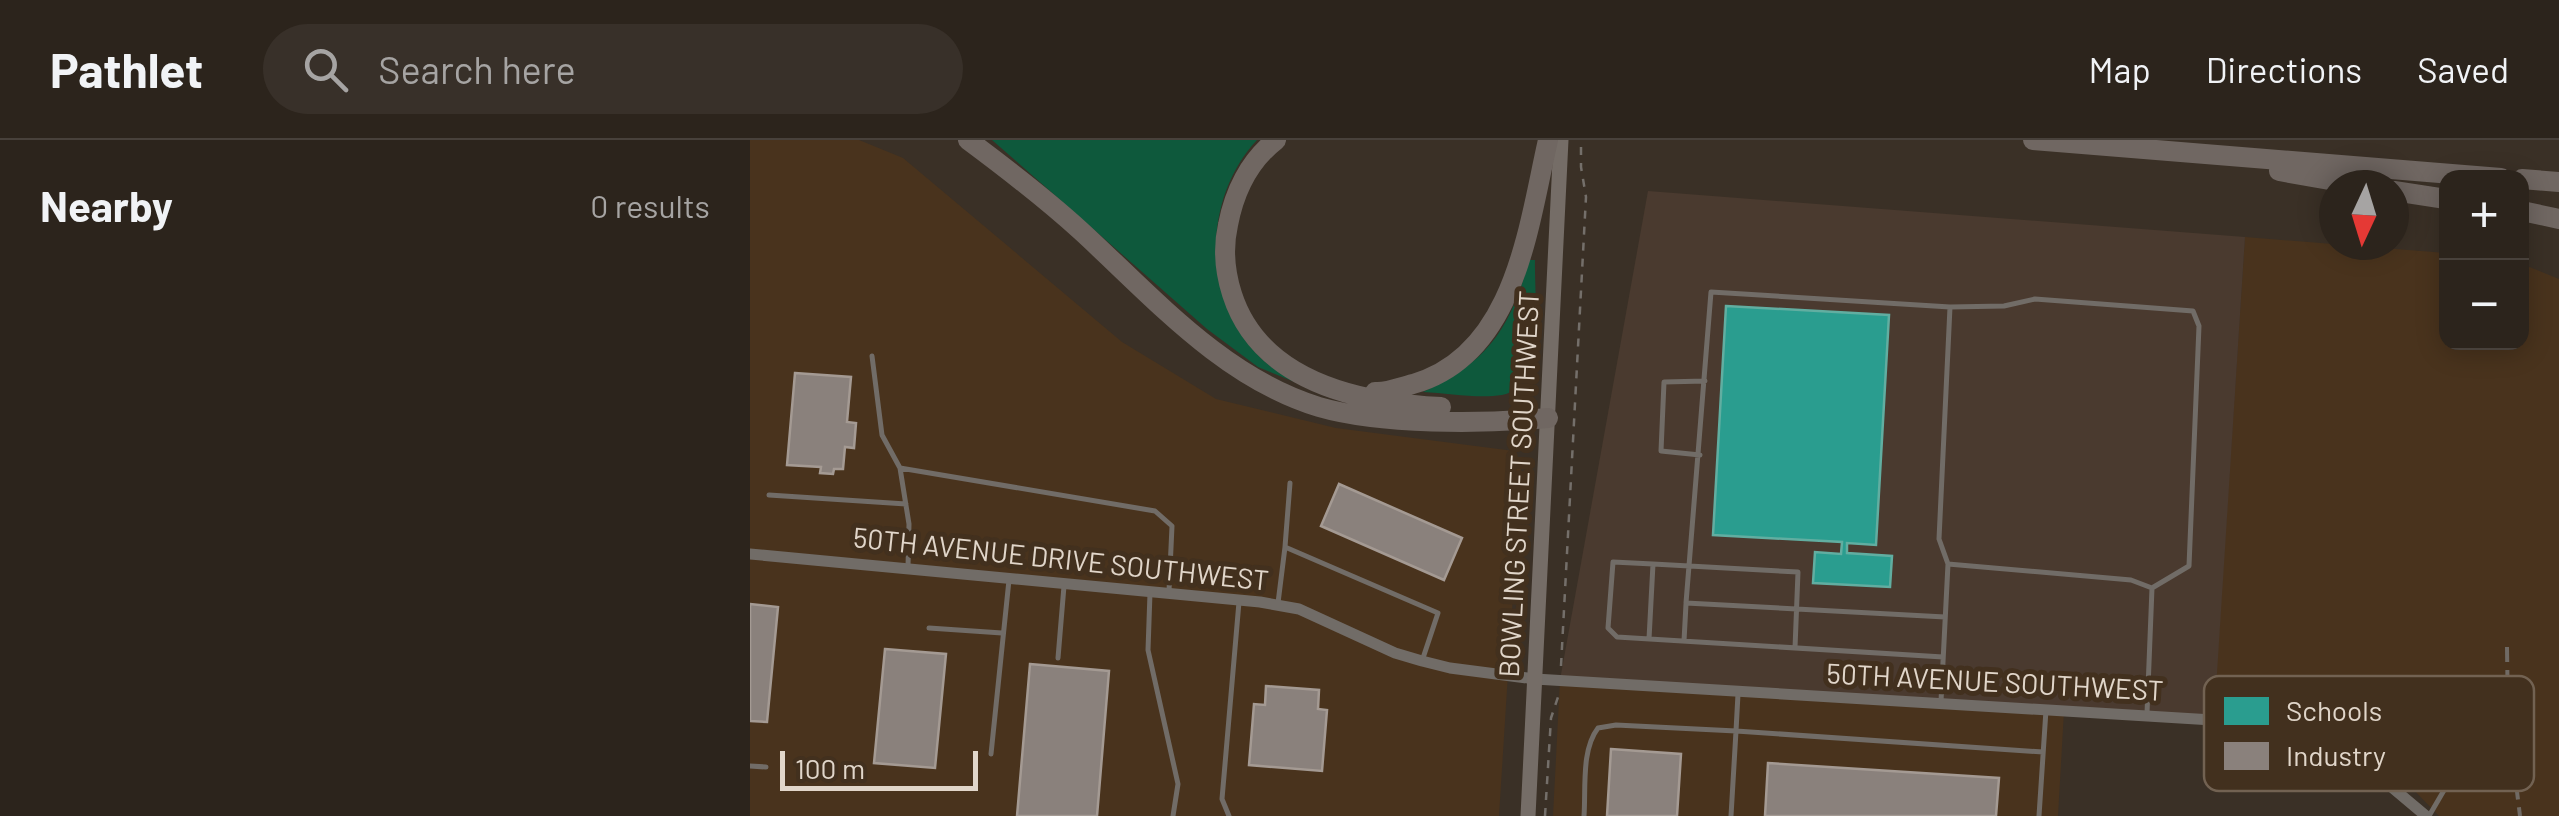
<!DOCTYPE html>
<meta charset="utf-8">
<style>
:root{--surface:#2c241c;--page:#383029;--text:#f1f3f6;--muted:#a6a4a3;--line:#48413b}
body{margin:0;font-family:Barlow,sans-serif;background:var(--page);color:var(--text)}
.controls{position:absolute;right:30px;top:30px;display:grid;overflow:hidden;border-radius:20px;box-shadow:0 5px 25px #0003}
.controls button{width:90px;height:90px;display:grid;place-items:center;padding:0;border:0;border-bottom:2px solid var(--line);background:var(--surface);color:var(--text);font:50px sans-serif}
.compass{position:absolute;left:1569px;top:30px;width:90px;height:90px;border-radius:50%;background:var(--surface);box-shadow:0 5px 25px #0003;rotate:184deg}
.scale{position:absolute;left:30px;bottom:25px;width:198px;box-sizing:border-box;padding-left:10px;border:5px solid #e1d6ca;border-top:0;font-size:28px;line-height:35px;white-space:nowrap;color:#e1d6ca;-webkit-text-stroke:8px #42301e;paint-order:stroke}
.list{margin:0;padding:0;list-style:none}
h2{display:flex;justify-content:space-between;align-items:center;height:130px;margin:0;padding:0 40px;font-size:42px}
h2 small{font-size:32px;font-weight:400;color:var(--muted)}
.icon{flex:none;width:55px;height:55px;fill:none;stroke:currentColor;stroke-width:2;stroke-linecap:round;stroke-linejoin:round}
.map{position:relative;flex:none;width:1809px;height:676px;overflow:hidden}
header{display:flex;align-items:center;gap:60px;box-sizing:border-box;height:140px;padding:0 50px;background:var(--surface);border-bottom:2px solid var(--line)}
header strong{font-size:48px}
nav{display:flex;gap:55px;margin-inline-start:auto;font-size:35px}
.search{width:700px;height:90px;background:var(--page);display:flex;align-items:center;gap:25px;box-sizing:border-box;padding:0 35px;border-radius:55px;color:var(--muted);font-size:38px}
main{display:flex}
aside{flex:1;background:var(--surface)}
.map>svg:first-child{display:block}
</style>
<header>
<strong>Pathlet</strong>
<div class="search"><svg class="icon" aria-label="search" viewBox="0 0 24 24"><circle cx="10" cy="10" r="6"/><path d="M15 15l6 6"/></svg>Search here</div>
<nav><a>Map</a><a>Directions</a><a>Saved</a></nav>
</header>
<main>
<aside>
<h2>Nearby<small>0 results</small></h2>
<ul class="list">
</ul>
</aside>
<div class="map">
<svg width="1809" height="676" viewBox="0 0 1809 676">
<rect width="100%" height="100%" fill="#3a3026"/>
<!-- built -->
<path fill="#49331d" d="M0,0H109L153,18L372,202L466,259L586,288L764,311L771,328L749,676H0Z
M1495,97L1696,113V202H1772V124L1809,139V676H1689L1657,643L1605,607L1554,584L1486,569L1464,567Z
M810,540L1314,571L1308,676H803Z"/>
<!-- education -->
<path fill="#4a3a2f" d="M898,51L1495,97L1464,580L810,540Z"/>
<!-- green -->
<path fill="#0e593c" d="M242,0H507C450,61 451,170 519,225C533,236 551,243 567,251L508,227L457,189Z
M779,120H785C784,153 796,247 752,255C728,259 698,253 673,252C738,222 761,188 779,120Z"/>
<!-- schools -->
<path fill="#2a9d8f" stroke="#61aea1" stroke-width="2.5" d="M976,166L1139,175L1126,405L1097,403V413L1142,416L1140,447L1063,443L1065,412L1091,414L1092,402L963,395Z"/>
<!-- industry -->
<path fill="#8a817c" stroke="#a49a93" stroke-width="2.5" d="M45,233L101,237L97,282L106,283L104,308L95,307L93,329H84L83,334L70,333L71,327L37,325Z
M589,344L712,398L694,440L571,386Z
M0,464L28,467L17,582L0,581Z
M135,509L196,514L185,628L124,623Z
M280,524L359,531L347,676H267Z
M516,546L569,550L568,569L577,570L572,631L499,625L504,564L515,565Z
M861,609L931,614L927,676H857Z
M1018,623L1249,638L1246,676H1015Z"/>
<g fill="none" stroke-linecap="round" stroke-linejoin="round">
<!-- path -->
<path stroke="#746f6a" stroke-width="2.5" stroke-dasharray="8 8" stroke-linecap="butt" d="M811,526L836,57L831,27V0
M795,676L801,578L809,554"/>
<!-- service -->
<path stroke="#716c67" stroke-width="5" d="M1200,167L1254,166L1285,159L1443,171L1449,186L1439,426L1402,448
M122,216L132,295L150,328
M950,315L911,311L914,242L955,241
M19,355L156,364
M535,407L540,343
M903,424L1048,432L1045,508
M158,427L159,384L150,328L405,371L422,386L419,451
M400,453L398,510L428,644L423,676
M528,463L535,407L688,473L673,518
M1195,477L936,463L961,152L1200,167L1189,399L1198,424
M179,488L252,493
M899,499L903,424L863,422L858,488L867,497L1193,517
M934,501L936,464
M308,518L314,446
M1191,561L1198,424L1381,440L1402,448L1397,573
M1514,585L1518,538L1695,555L1705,573L1700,640L1679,676
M241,614L259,440
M0,626L16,627
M479,676L472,659L489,462
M834,676C836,649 831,610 848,588L866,585L986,591L988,554
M981,676L986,591L1293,612
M1289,676L1296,570"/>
<!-- minor -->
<path stroke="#716c67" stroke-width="11" d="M0,414L510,462L549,469L645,513L672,521L700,528L785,539L1479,581L1555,596L1613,623L1676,676"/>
<!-- secondary -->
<path stroke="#756d67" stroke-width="15" d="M778,676L811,0"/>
<!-- motorway -->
<path stroke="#706762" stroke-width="20" d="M218,0C257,29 295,58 331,91C403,157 473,238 569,267C631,285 733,284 798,278
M526,0C499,21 484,53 478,85C473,107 475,132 482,154C510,242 610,263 691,267
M1283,0L1751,38
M1529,31L1608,45
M1772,39L1809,42
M1644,51L1696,59
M1772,71L1809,79
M625,252C638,253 650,247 663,244C765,215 778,88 798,0"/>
<!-- rail -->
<path stroke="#706a64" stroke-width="4" stroke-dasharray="15 8" stroke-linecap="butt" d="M1757,507L1758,578L1770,676"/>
</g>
<g text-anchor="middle" stroke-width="10" stroke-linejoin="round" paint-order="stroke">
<!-- street labels -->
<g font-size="28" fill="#e1d6ca" stroke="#42301e">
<text transform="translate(769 344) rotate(-87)" y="10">BOWLING STREET SOUTHWEST</text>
<text transform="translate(311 419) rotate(6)" y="10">50TH AVENUE DRIVE SOUTHWEST</text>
<text transform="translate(1245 542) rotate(3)" y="10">50TH AVENUE SOUTHWEST</text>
</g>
</g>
<!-- legend -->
<rect x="1454" y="536" width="330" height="115" rx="15" fill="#42301e" stroke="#726252" stroke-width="2.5"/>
<rect x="1474" y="557" width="45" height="28" fill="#2a9d8f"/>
<rect x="1474" y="602" width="45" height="28" fill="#8a817c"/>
<g font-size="28" fill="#e1d6ca">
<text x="1536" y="581">Schools</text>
<text x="1536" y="626">Industry</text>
</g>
</svg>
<div class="controls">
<button>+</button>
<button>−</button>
</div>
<svg class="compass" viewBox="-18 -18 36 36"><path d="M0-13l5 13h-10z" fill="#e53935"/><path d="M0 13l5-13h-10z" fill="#a6a4a3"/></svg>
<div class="scale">100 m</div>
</div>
</main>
